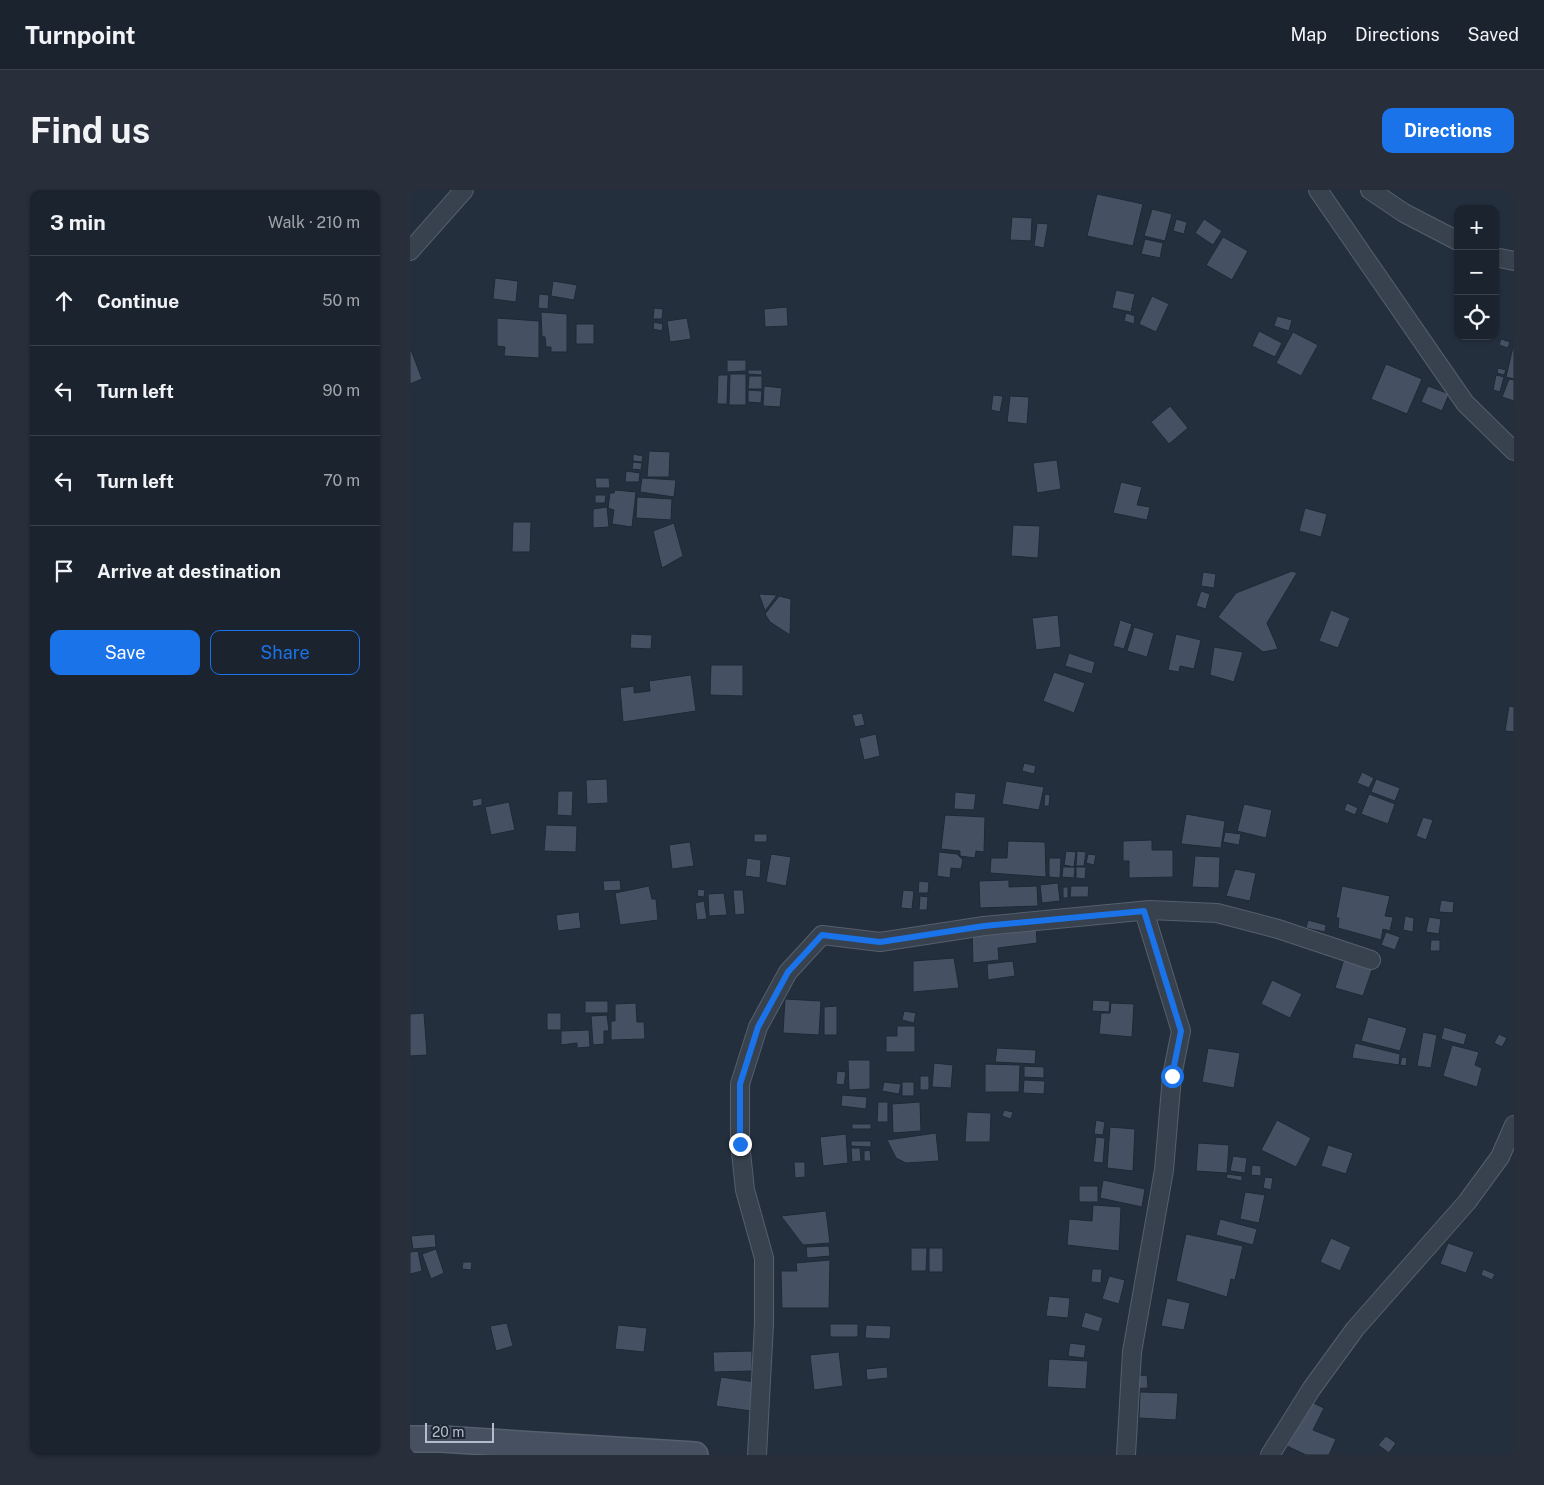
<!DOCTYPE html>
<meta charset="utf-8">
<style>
:root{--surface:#1b232e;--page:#282f3a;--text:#f1f3f6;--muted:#a0a4aa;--line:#39404a;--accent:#1a73e8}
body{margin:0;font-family:"Public Sans",sans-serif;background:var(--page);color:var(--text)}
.controls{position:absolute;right:15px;top:15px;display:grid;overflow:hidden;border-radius:10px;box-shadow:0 1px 4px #0004}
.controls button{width:45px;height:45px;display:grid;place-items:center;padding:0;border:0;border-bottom:1px solid var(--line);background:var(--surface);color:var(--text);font:25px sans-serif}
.scale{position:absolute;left:15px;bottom:12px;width:69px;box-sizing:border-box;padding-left:5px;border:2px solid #b4bcc9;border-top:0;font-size:14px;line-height:18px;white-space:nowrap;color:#b4bcc9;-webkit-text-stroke:4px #1d2633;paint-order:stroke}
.stop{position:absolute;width:15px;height:15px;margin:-11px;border:4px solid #1a73e8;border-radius:50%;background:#fff}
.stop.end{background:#1a73e8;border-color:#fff;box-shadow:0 1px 5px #0008}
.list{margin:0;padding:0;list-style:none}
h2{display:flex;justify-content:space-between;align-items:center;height:65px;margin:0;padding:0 20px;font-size:21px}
h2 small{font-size:16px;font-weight:400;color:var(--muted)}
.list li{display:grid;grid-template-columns:32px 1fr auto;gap:15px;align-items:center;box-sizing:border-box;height:90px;padding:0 20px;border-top:1px solid var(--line)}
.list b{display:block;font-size:19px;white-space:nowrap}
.list em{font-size:16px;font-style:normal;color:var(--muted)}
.actions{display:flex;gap:10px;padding:15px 20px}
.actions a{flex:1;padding:11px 0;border:1px solid var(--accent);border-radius:10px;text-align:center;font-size:18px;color:var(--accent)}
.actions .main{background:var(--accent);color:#fff}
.icon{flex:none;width:28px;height:28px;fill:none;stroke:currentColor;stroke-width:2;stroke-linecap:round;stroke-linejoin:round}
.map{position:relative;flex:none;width:1104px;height:1265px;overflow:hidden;border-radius:10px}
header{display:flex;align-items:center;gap:30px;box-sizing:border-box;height:70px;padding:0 25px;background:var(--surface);border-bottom:1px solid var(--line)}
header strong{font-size:24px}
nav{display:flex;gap:28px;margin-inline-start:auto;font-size:18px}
.intro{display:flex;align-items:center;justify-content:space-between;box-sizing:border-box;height:120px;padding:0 30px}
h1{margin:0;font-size:35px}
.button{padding:12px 22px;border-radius:10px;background:var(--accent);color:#fff;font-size:18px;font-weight:700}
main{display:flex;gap:30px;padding:0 30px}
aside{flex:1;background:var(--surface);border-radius:10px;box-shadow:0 1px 4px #0004}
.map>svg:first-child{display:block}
</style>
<header>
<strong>Turnpoint</strong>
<nav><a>Map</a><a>Directions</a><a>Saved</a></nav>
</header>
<div class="intro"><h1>Find us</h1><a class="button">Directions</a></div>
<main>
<aside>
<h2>3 min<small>Walk · 210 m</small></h2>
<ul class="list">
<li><svg class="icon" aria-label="ahead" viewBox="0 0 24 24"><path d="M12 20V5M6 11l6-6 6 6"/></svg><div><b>Continue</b></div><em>50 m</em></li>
<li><svg class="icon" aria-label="left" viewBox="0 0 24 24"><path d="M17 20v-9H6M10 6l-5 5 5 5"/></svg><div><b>Turn left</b></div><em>90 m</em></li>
<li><svg class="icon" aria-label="left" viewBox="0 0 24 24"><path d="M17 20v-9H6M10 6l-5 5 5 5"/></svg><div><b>Turn left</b></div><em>70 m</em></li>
<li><svg class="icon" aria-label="arrive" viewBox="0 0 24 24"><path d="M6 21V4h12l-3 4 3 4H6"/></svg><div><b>Arrive at destination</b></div></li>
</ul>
<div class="actions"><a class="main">Save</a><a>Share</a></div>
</aside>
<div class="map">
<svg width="1104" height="1265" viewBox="0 0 1104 1265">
<rect width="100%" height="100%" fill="#242f3e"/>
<!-- building -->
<path fill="#455162" stroke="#1f2835" d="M687,4L733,14L723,56L677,46Z
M742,19L762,24L755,51L734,46Z
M602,27L622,28L621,51L600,50Z
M766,29L777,32L774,44L763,41Z
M794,29L812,41L803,55L785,43Z
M627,33L638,34L634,58L624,56Z
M813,47L838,61L822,90L796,75Z
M735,49L753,53L750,68L731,64Z
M85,88L108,91L106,112L83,109Z
M143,91L167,95L164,110L141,106Z
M706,100L725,104L721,122L702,118Z
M129,104L139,105L138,119L128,118Z
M742,106L759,114L746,142L729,134Z
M377,117L378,136L355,137L354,119Z
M244,118L253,119L252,129H243Z
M131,122L157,124V162H141V157H136L135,147L132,146Z
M716,123L725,126L724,134L714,131Z
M867,126L882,130L879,141L864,136Z
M87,128L129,131V168L94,166L95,157L87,156Z
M277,128L281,149L260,152L257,131Z
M244,132L253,134L252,141L243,139Z
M166,134H184V154H166Z
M849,141L872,153L865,167L842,156Z
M883,142L908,155L891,186L866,173Z
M1091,149L1100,152L1098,158L1089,155Z
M1104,153V189L1096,187Z
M1,160L12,189L0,194V161Z
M317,170H336V181L317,182Z
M976,174L1012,189L997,224L961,209Z
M1088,178L1096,180L1094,185L1087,183Z
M338,180H352V185L338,184Z
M320,184H336V215H319Z
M308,185H318L317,214H307Z
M1086,185L1094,187L1090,202L1083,200Z
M339,186H352V199H338Z
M1099,189L1104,190V211L1092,207Z
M354,196L372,198L370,217L353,216Z
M1018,196L1039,204L1032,221L1011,212Z
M338,200L352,201L351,213L338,212Z
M583,205L593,206L590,222L581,220Z
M600,206L619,207L617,234L597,232Z
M760,216L778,238L759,254L741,232Z
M239,261L260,262L259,287H237Z
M223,264L233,266L232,272L223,271Z
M647,270L651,299L627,303L623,273Z
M223,272L232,273L231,280L222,279Z
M216,281L230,283L229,292H215Z
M185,288H199L200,298H186Z
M232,288L266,290L264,307L230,302Z
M711,292L732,297L727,315L740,317L737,330L703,323Z
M205,300L226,302L222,337L202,334L204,320L198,318L200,303H204Z
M185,305H196L195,313H185Z
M227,307L262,309L261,330L226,328Z
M197,317L199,337L183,338V319Z
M895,318L917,324L911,347L889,341Z
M103,332H121L120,362H102Z
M264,333L273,366L252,378L243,341Z
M603,335L630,336L628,368L601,366Z
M882,381L887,383L857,433L868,459L853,462L808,427L826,403Z
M793,382L806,384L804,398L791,396Z
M791,401L800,404L796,419L786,416Z
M349,404L367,405L355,421Z
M369,406L381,409L380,445L360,432L355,424Z
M921,420L940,428L928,458L909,451Z
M648,425L651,457L626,460L622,428Z
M710,430L722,434L714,459L703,456Z
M724,437L744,443L737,467L717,461Z
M221,444L242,445L241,459L220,458Z
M766,444L791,450L784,479L770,476L769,482L758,480Z
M804,457L833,462L824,492L800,485Z
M659,463L685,472L682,484L655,476Z
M301,475H333V506L300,505Z
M644,482L675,493L664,523L633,511Z
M281,485L286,521L213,532L210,498L224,496V503L240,501L239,491Z
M1099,516L1104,517V542L1095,541Z
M452,523L455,535L445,537L442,525Z
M466,544L470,566L454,570L449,548Z
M614,573L626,576L624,584L612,581Z
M952,582L964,588L959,598L947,593Z
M197,589L198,613L177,614L176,590Z
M966,589L990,598L985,611L961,602Z
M596,591L634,597L629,620L592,614Z
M148,601H163L162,626L147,625Z
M545,602L566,604L564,620L544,619Z
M635,604L640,605L639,616H634Z
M959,604L985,614L978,634L951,624Z
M72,608V615L63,617L62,610Z
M99,612L105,640L81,645L75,617Z
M937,613L948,618L945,625L934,620Z
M834,614L862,620L856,648L827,641Z
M776,624L815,631L811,658L771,654Z
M535,625L575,627L574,662L566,661L565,668L550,666V661L531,659Z
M1013,627L1023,630L1016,650L1006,646Z
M136,635L167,636L166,662L134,661Z
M815,642L831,644L829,655L813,652Z
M344,644H357V652H344Z
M742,650V660H763V687L719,688V671H713V651Z
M598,651L635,652L636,687L580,683L581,668H597Z
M280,652L284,676L262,679L259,655Z
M656,661L666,662L664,677L654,675Z
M667,661L676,662L674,676H666Z
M529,662L547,664L553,670L551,679L541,678L540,688L527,686Z
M361,664L381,667L376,696L356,692Z
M678,664L686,665L684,675L676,673Z
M785,666L810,667L809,698L782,697Z
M337,668L351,670L350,688L335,686Z
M639,668H651L650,688L639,687Z
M653,677H665L664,688L652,687Z
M666,677H676L675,689L666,688Z
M825,679L846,683L840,711L816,706Z
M210,690L211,700L194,701L193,691Z
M599,690V697L627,696L628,716L570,718L569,691Z
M509,691L519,692L518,703H508Z
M648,693L650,711L632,713L630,695Z
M239,696L242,709H246L248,730L210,735L205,703Z
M661,696H679L678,707H660Z
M932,696L980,706L975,726L983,727L980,741L973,739L971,750L928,738L929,728H926Z
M653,697H658V708H653Z
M288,699L295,700L294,707L287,706Z
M323,700H333L335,724L325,725Z
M493,700L504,701L502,719L491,718Z
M314,703L317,725L299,726L298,704Z
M510,706L518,707L517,720H509Z
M1031,710L1044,712L1043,723L1029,722Z
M294,711L297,729L287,730L285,713Z
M169,722L171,738L148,741L146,725Z
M995,726L1004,728L1003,742L993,740Z
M1019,727L1031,729L1029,744L1016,742Z
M898,730L916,735L915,742L896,738Z
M626,732L627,753L588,758L589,770L563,773L562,740Z
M976,742L990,747L985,760L971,755Z
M1021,750H1030V761H1020Z
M544,768L549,798L503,802V771Z
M934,769L963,777L953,806L925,798Z
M603,771L605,786L578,790L577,774Z
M862,790L892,804L880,828L851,814Z
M375,809L411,811L409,845L373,843Z
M683,810L700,811L699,822L682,821Z
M175,811H198V823H175Z
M226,813L227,832H234L235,849L201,850V831H205V814Z
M701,813L724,814L722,847L689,844L691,823H700Z
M427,816V845H414V817Z
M494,821L506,823L504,833L492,830Z
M14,823L17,865L0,866V824Z
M137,823H151V840H137Z
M197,825L199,841H194V854L183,855L181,826Z
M958,827L997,838L990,861L951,851Z
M487,836H505V862H476V846H487Z
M1034,837L1057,844L1054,855L1031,849Z
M179,840L180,857L167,858V853L151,855V841Z
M1013,842L1027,845L1021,878L1007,876Z
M1089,844L1097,848L1092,857L1084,853Z
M945,853L990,864L989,875L942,868Z
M1042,855L1069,862L1065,875L1072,878L1067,897L1033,886Z
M587,858L626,860L625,874L585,872Z
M798,858L830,863L824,898L792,892Z
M992,867L997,868L996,876L990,875Z
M438,870H460V899L439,900Z
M524,873L543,875L541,898L522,897Z
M575,874L610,875L609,902H575Z
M614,876L634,877V888L614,887Z
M427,881L436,882L434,895L426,894Z
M510,886H519V900H510Z
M614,890L635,891L634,904L613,903Z
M474,892L491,894L489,904L472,901Z
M492,892H504V906H492Z
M432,905L457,907L456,919L431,916Z
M468,912H478V932H467Z
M510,912L511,941L483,943L482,914Z
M594,920L603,922L601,929L592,926Z
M557,922L581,923L580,952H555Z
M686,930L695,932L693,945L684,944Z
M867,930L901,948L886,977L851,960Z
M442,934H461V939H442Z
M700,937L725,939L723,981L697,978Z
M526,943L529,971L496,973L486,968L477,950Z
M436,944L438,973L413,976L410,947Z
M686,947L695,948L693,973L683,972Z
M441,951H461V957L441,956Z
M788,953L819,955L817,983L786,981Z
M918,955L943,963L936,984L911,976Z
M441,958H450L451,971L442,972Z
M460,960L461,971H454V961Z
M823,966L837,968L835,983L820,981Z
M384,972H395V987L385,988Z
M842,975L851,976V986L841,985Z
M817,984L832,986V991L816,988Z
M855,987L863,988L861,1000L853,998Z
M693,990L735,999L732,1017L690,1008Z
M669,996H688V1012H669Z
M835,1002L855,1005L849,1033L830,1029Z
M683,1015L711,1017L709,1061L657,1055L659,1029L682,1031Z
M416,1021L420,1053L393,1055L371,1026Z
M810,1029L847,1039L843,1055L806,1045Z
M25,1044L26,1057L3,1059L1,1046Z
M776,1044L833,1056L825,1090L821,1089L817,1107L766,1091Z
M921,1048L941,1057L930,1081L910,1072Z
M1038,1053L1064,1062L1056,1083L1030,1074Z
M419,1056L420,1066L397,1068L396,1057Z
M501,1058H517L516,1081H501Z
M519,1058H533V1082H519Z
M26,1059L34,1083L21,1089L12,1064Z
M8,1061L12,1081L0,1084V1062Z
M420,1070L419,1118H372L371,1081H387L386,1073Z
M53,1072H62L61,1080L52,1079Z
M682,1079H692L691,1093L681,1092Z
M1073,1079L1085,1084L1082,1090L1071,1085Z
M699,1086L715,1090L709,1114L692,1109Z
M639,1106L660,1108L658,1128L636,1126Z
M757,1108L780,1113L774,1140L751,1136Z
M675,1122L693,1128L689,1142L671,1137Z
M97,1133L103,1156L86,1161L80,1136Z
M420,1134H448V1147H420Z
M208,1135L237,1138L234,1162L205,1159Z
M456,1135L481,1136L480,1149L455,1148Z
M660,1153L676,1155L674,1168L658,1166Z
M342,1161V1181L304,1182L303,1162Z
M429,1162L433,1196L404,1200L400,1165Z
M639,1169L678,1171L676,1199L637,1197Z
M477,1177L478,1188L457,1190L456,1179Z
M737,1185L738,1198L722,1199V1186Z
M311,1187L345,1192L341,1221L306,1216Z
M730,1202L768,1203L766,1230L729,1228Z
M899,1211L914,1218L903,1240L926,1249L919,1265H896L877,1256Z
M976,1246L986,1253L979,1263L968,1255Z"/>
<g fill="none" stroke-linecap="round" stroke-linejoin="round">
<!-- street casing -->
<g stroke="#565f6c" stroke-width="20">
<path id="street" d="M908,0L1055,213L1104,261
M960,0L994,23L1048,51
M0,61L54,0
M1085,67L1104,71
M347,1265L354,1134V1068L335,1000L330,953V894L348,837L378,782L412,745L470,752L574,736L740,720L807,723L868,739L961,770
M716,1265L722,1162L754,980L762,886L771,841L734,721
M860,1265L902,1198L945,1139L1057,1012L1090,967L1104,935"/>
</g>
<!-- secondary casing -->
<g stroke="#565f6c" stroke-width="28">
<path id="secondary" d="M0,1249H31L285,1265"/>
</g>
<!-- street -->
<use href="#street" stroke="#38414e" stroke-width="18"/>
<!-- secondary -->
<use href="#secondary" stroke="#465061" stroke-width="25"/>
</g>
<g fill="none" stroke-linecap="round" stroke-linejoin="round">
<!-- route -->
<path stroke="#1a73e8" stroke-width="6" d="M330,954V894L348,837L378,782L412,745L470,752L574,736L734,721L771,841L762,886"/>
</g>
</svg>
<div class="controls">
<button>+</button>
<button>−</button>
<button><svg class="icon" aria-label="locate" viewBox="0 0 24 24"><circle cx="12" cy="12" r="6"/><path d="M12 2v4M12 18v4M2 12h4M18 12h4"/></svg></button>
</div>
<div class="scale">20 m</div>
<div class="stop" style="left:762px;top:886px"></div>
<div class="stop end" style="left:330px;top:954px"></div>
</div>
</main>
